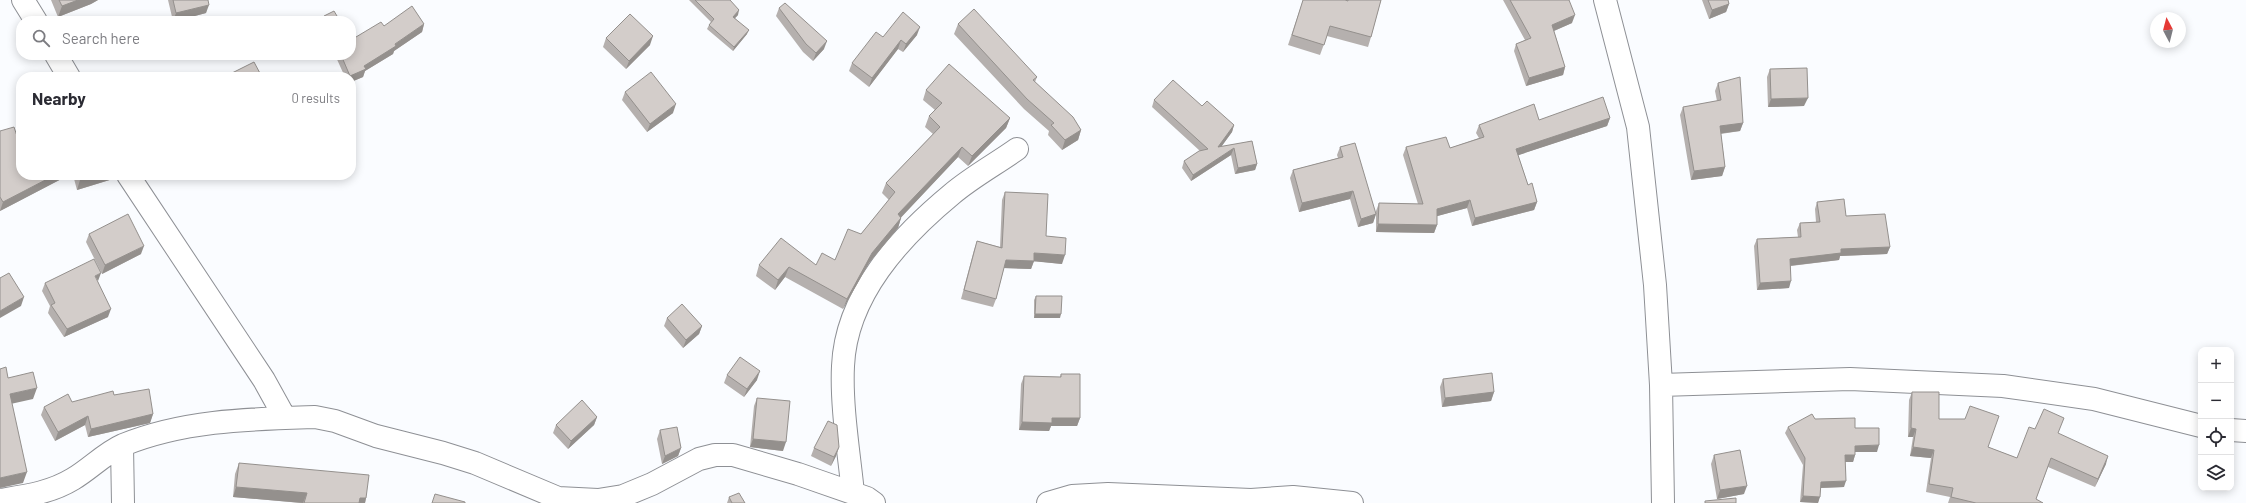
<!DOCTYPE html>
<meta charset="utf-8">
<style>
:root{--surface:#fff;--page:#f7f7f7;--text:#2b2b33;--muted:#7c7c81;--line:#e1e1e2}
body{margin:0;font-family:Barlow,sans-serif;background:var(--page);color:var(--text)}
.controls{position:absolute;right:12px;bottom:12px;display:grid;overflow:hidden;border-radius:8px;box-shadow:0 2px 10px #0003}
.controls button{width:36px;height:36px;display:grid;place-items:center;padding:0;border:0;border-bottom:1px solid var(--line);background:var(--surface);color:var(--text);font:20px sans-serif}
.compass{position:absolute;left:2150px;top:12px;width:36px;height:36px;border-radius:50%;background:var(--surface);box-shadow:0 2px 10px #0003;rotate:353deg}
.list{margin:0;padding:0;list-style:none}
h2{display:flex;justify-content:space-between;align-items:center;height:52px;margin:0;padding:0 16px;font-size:17px}
h2 small{font-size:13px;font-weight:400;color:var(--muted)}
.icon{flex:none;width:22px;height:22px;fill:none;stroke:currentColor;stroke-width:2;stroke-linecap:round;stroke-linejoin:round}
.map{position:relative;flex:none;width:2246px;height:503px;overflow:hidden}
.search{position:absolute;background:var(--surface);box-shadow:0 2px 10px #0003;left:16px;top:16px;width:340px;height:44px;display:flex;align-items:center;gap:10px;box-sizing:border-box;padding:0 14px;border-radius:16px;color:var(--muted);font-size:15px}
.panel{position:absolute;background:var(--surface);box-shadow:0 2px 10px #0003;left:16px;top:72px;width:340px;height:108px;border-radius:16px}
.map>svg:first-child{display:block}
</style>
<div class="map">
<svg width="2246" height="503" viewBox="0 0 2246 503">
<rect width="100%" height="100%" fill="#fafcff"/>
<g fill="none" stroke-linecap="round" stroke-linejoin="round">
<!-- minor casing -->
<g stroke="#8e9095" stroke-width="24">
<path id="minor" d="M23,0L36,21
M1605,0L1638,127L1655,285L1661,385L1663,503
M56,55L69,77
M128,175L264,380L285,418
M1661,385L1850,379L2003,386L2094,399L2201,426
M2231,430L2246,431
M122,446L123,503
M853,493C849,453 841,406 843,366C846,295 900,237 952,194C972,177 996,164 1017,149
M0,500C25,496 50,493 73,479C90,469 105,453 123,445C184,420 251,419 315,417L335,421L376,436L443,453L475,463L558,498L598,500L623,496L652,484L699,459L715,455H733L798,474L867,498L874,503
M1048,503L1072,496L1108,494L1251,500L1293,497L1352,503"/>
</g>
<!-- minor -->
<use href="#minor" stroke="#fff" stroke-width="22"/>
</g>
<!-- wall -->
<path fill="#b5b0ae" d="M51,0H98L91,4L58,17Z
M168,0H208L206,13L176,21H173Z
M689,0H730L738,15L735,18L747,34L733,51L707,29L709,25L711,22Z
M1303,0H1345L1347,1V0H1381L1371,37L1368,47L1327,36L1320,55L1288,45Z
M1503,0H1569L1572,23L1554,31L1565,67L1563,75L1526,86L1514,51L1516,44L1525,40Z
M1702,0H1728L1729,4L1726,12L1709,19Z
M779,8L824,49L813,61L803,52L776,16Z
M324,16L340,21H322Z
M424,24L422,32L394,51L393,54L365,71L363,77L351,82V77H345L335,55H351L384,26Z
M958,24L1037,77L1035,82L1081,130L1078,140L1062,150L1048,135L1049,131L1024,109L954,34Z
M917,35L903,52L898,49L869,87L849,71L852,63L883,37Z
M606,38L650,45L626,69L603,47Z
M1770,69L1804,106L1768,107L1767,77Z
M1718,83L1743,123L1740,131L1721,134L1725,167L1722,176L1691,180L1680,115L1683,107L1717,101L1715,91Z
M926,90L1010,118L1006,128L968,166L958,157L901,217V218L898,228L869,263L843,309L785,277L775,290L756,276L759,265H816L835,260L861,234L889,200L882,193L886,183L933,134L925,127L929,116L935,110L923,100Z
M625,92L673,113L647,132L622,100Z
M1154,100L1202,106L1234,125L1232,132L1221,147L1252,141L1257,164L1255,170L1235,174L1231,155L1191,181L1182,168L1184,161L1200,151L1152,107Z
M1610,118L1607,126L1518,155L1528,185L1537,202L1534,210L1472,226L1467,208L1437,216V225L1434,233L1376,232V214L1373,223L1358,227L1350,199L1299,212L1290,178L1293,170L1338,158L1337,155L1340,147L1376,214V211L1379,203L1418,204L1403,155L1406,147L1450,148L1479,138L1476,133L1479,125L1539,120Z
M0,131L21,175H69L0,211Z
M73,175H117L116,178L77,190Z
M1005,192L1046,236L1062,264L1034,261L1031,269L1004,268L996,299L993,307L961,299L974,250L977,241L1000,247L1002,200Z
M1817,202L1846,216L1890,247L1887,254L1840,256L1839,260L1791,266L1789,288L1757,290L1754,246L1757,239L1798,237L1797,230L1800,223L1816,222L1815,209Z
M89,234L141,254L102,274L86,242Z
M98,282L108,317L64,337L48,313L50,306L42,291L45,283Z
M1036,296L1060,318H1034V300Z
M667,318L702,326L699,334L683,348L664,326Z
M1061,374L1080,418L1077,426H1051L1049,431L1019,430L1021,384L1024,376L1060,377Z
M727,375L757,380L744,397L724,383Z
M1443,379L1494,392L1491,401L1442,407L1440,387Z
M1912,392L1939,419L1988,447L2017,458L2035,429L2058,434L2106,464L2095,487L2048,467L2036,499L2043,503H1948L1950,497L1926,492L1931,458L1910,456L1913,437H1908L1909,400Z
M114,395L153,414L150,423L88,437L85,425L55,441L41,415L44,407Z
M757,398L783,451L750,447L754,406Z
M597,417L594,425L568,449L553,433L556,425Z
M1815,419L1855,428L1877,452H1855V455L1853,462H1845L1844,487L1821,488L1818,503L1800,502L1803,465L1785,433L1788,427Z
M660,430L681,448L678,456L662,464L657,439Z
M839,447L836,456L831,466L811,456L814,448Z
M1714,455L1744,494L1717,499L1711,464Z
M239,463L366,498L365,503H301L233,497L235,474Z
M729,497L745,503H727Z"/>
<!-- shaded-wall -->
<path fill="#94908d" d="M78,0H98L91,4L58,17L62,6Z
M1729,4L1726,12L1709,19L1712,10Z
M209,5L206,13L176,21H173L176,13Z
M739,10L738,15L732,21L733,17Z
M1575,15L1572,23L1549,33L1552,25Z
M424,24L422,32L394,51L393,54L365,71L363,77L351,82L350,76L364,66Z
M920,27L917,35L903,52L906,44Z
M749,30L747,34L733,51L734,47Z
M653,36L650,45L626,69L629,61Z
M901,40L898,49L869,87L872,78Z
M827,41L824,49L813,61L816,53Z
M1565,67L1563,75L1526,86L1529,78Z
M1808,98L1804,106L1768,107L1771,99Z
M676,104L673,113L647,132L650,124Z
M1010,118L1006,128L968,166L972,156Z
M1610,118L1607,126L1513,157L1516,149Z
M1743,123L1740,131L1716,134L1720,126Z
M1234,125L1232,132L1216,154L1218,147Z
M1081,130L1078,140L1062,150L1065,140Z
M962,147L958,157L894,225L898,214Z
M1234,148L1231,155L1191,181L1193,175Z
M1257,164L1255,170L1235,174L1238,168Z
M1725,167L1722,176L1691,180L1694,171Z
M55,175H69L0,211L3,202Z
M99,175H117L116,178L77,190L80,180Z
M1353,191L1350,199L1299,212L1302,203Z
M1470,200L1467,208L1434,217L1437,209Z
M1537,202L1534,210L1472,226L1475,218Z
M1376,214L1373,223L1358,227L1361,219Z
M901,218L898,228L869,263L843,309L847,299L872,253Z
M1378,224L1437,225L1434,233L1376,232Z
M144,246L141,254L102,274L105,265Z
M1890,247L1887,254L1840,256L1839,260L1788,266L1790,259L1841,249Z
M1034,253L1065,255L1062,264L1031,261Z
M1006,260L1034,261L1031,269L1003,268Z
M789,267L785,277L775,290L778,280Z
M101,273L98,281L95,276Z
M1791,281L1789,288L1757,290L1760,283Z
M24,297L21,306L0,318V311Z
M111,309L108,317L64,337L67,329Z
M1035,314H1061L1060,318H1034Z
M702,326L699,334L683,348L686,340Z
M760,371L757,380L744,397L747,389Z
M37,388L33,399L6,405L10,394Z
M1494,392L1491,401L1442,407L1445,398Z
M153,414L150,423L88,437L91,429Z
M88,416L85,425L55,441L58,432Z
M597,417L594,425L568,449L571,441Z
M1052,418H1080L1077,426H1051L1049,431L1019,430L1022,422Z
M1911,428L1916,429L1913,437H1908Z
M753,439L786,442L783,451L750,447Z
M1879,445L1877,452H1853L1855,446Z
M839,447L836,456L831,466L834,457Z
M1913,447L1934,450L1931,458L1910,456Z
M681,448L678,456L662,464L665,456Z
M1845,455H1855L1853,462H1843Z
M2108,456L2106,464L2095,487L2098,479Z
M27,472L23,483L0,488V478Z
M1846,481L1844,487L1819,488L1821,482Z
M1747,486L1744,494L1717,499L1720,490Z
M236,487L307,493L303,503L233,497Z
M1803,496L1820,497L1818,503L1800,502Z
M360,498H366L365,503H358Z"/>
<!-- building -->
<path fill="#d3cdca" stroke="#94908d" d="M59,0H78L62,6Z
M173,0H208L209,5L176,13Z
M695,0H730L739,10L733,17L749,30L734,47L709,25L714,19Z
M1303,0H1345L1348,1V0H1381L1371,37L1330,26L1324,45L1292,35Z
M1510,0H1569L1575,15L1552,25L1565,67L1529,78L1516,44L1531,38Z
M1708,0H1728L1729,4L1712,10Z
M785,3L827,41L816,53L806,44L779,8Z
M412,6L424,24L395,44L396,46L364,66L366,69L350,76L341,55H351V40L381,22L384,26Z
M974,9L1037,77L1033,80L1073,117L1081,130L1065,140L1051,125L1054,123L1027,99L958,24Z
M334,11L340,21H327L324,16Z
M903,12L920,27L906,44L901,40L872,78L852,63L876,32L883,37Z
M630,14L653,36L629,61L606,38Z
M254,62L262,77H224Z
M949,64L1010,118L972,156L962,147L898,214L901,218L872,253L847,299L789,267L778,280L759,265L781,238L816,265L822,253L835,260L848,229L861,234L895,192L886,183L940,127L929,116L942,103L926,90Z
M1807,68L1808,98L1771,99L1770,69Z
M651,72L676,104L650,124L625,92Z
M1740,77L1743,123L1720,126L1725,167L1694,171L1683,107L1721,100L1718,83Z
M1173,80L1202,106L1207,101L1234,125L1218,147L1252,141L1257,164L1238,168L1234,148L1193,175L1184,161L1199,151L1208,149L1154,100Z
M1603,97L1610,118L1516,149L1528,185L1532,183L1537,202L1475,218L1470,200L1437,209V225L1378,224L1379,203L1423,204L1406,147L1446,137L1450,148L1484,137L1479,125L1534,104L1539,120Z
M14,127L21,148V175H55L3,202L0,197V131Z
M1355,143L1376,214L1361,219L1353,191L1302,203L1293,170L1343,157L1340,147Z
M79,175H99L80,180Z
M1005,192L1048,194L1046,236L1066,238L1065,255L1034,253V261L1006,260L996,299L964,290L977,241L1002,248Z
M1844,199L1846,216L1885,214L1890,247L1841,249V253L1790,259L1791,281L1760,283L1757,239L1801,237L1800,223L1820,222L1817,202Z
M128,214L144,246L105,265L89,234Z
M94,259L101,273L95,276L111,309L67,329L51,305L55,303L45,283Z
M9,273L24,297L0,311V278Z
M1036,296H1062L1061,314H1035Z
M682,304L702,326L686,340L667,318Z
M740,357L760,371L747,389L727,375Z
M6,367L8,378L33,372L37,388L10,394L27,472L0,478V369Z
M1492,373L1494,392L1445,398L1443,379Z
M1061,374H1080V418H1052V423L1022,422L1024,376L1061,377Z
M149,389L153,414L91,429L88,416L58,432L44,407L68,394L72,402L113,391L114,395Z
M1912,392H1939V419H1965L1970,406L1999,416L1988,447L2017,458L2029,427L2035,429L2044,409L2064,418L2058,433L2108,456L2098,479L2051,458L2036,499L2043,503H1976L1951,497L1953,488L1929,484L1934,450L1913,447L1916,429L1911,428Z
M757,398L790,401L786,442L753,439Z
M582,400L597,417L571,441L556,425Z
M1812,414L1815,419L1855,418V428H1879V445L1855,446V455H1845L1846,481L1821,482L1820,497L1803,496L1805,458L1788,427Z
M828,421L837,425L839,447L834,457L814,448Z
M677,427L681,448L665,456L660,430Z
M1740,450L1747,486L1720,490L1714,455Z
M239,463L369,475L366,498H360L359,503H304L307,493L236,487Z
M739,493L745,503H732L729,497Z
M435,494L465,502V503H432Z
M1736,498V503H1705V501Z"/>
</svg>
<div class="controls">
<button>+</button>
<button>−</button>
<button><svg class="icon" aria-label="locate" viewBox="0 0 24 24"><circle cx="12" cy="12" r="6"/><path d="M12 2v4M12 18v4M2 12h4M18 12h4"/></svg></button>
<button><svg class="icon" aria-label="layers" viewBox="0 0 24 24"><path d="M12 4l9 5-9 5-9-5zM3 14l9 5 9-5"/></svg></button>
</div>
<svg class="compass" viewBox="-18 -18 36 36"><path d="M0-13l5 13h-10z" fill="#e53935"/><path d="M0 13l5-13h-10z" fill="#7c7c81"/></svg>
<div class="search"><svg class="icon" aria-label="search" viewBox="0 0 24 24"><circle cx="10" cy="10" r="6"/><path d="M15 15l6 6"/></svg>Search here</div>
<section class="panel">
<h2>Nearby<small>0 results</small></h2>
<ul class="list">
</ul>
</section>
</div>
